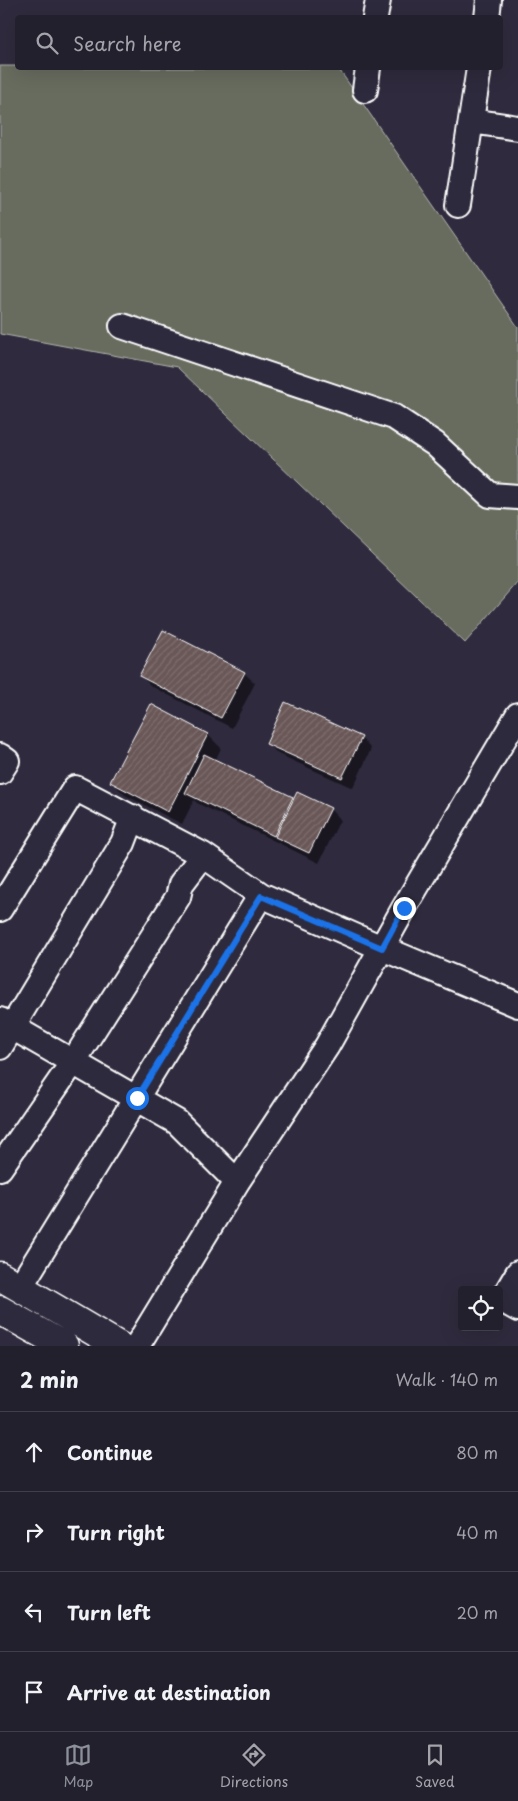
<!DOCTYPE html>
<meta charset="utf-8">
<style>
:root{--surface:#23202e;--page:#2f2d3a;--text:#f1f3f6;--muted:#a3a3aa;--line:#403e4a;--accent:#8c9099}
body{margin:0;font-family:"Playpen Sans",sans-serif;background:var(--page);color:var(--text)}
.controls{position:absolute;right:15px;bottom:15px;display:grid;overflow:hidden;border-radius:5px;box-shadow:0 5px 20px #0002}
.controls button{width:45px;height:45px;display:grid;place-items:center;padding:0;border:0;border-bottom:1px solid var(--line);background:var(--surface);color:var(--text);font:25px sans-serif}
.stop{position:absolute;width:15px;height:15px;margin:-11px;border:4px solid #1a73e8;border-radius:50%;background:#fff}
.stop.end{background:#1a73e8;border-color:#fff;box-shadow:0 1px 5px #0008}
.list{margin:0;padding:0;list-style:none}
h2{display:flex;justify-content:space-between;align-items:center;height:65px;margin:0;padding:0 20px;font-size:21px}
h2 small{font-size:16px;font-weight:400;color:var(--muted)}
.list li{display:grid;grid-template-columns:32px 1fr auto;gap:15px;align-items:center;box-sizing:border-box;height:80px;padding:0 20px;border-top:1px solid var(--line)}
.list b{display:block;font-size:19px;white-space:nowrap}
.list em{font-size:16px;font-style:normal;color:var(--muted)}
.icon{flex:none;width:28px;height:28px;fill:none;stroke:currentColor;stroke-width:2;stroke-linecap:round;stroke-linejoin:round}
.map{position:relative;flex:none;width:518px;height:1346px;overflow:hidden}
.search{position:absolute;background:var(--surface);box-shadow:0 5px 20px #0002;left:15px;right:15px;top:15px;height:55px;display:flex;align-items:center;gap:12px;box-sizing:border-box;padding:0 18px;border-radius:5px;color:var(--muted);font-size:19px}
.sheet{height:385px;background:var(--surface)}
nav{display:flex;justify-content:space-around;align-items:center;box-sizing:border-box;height:70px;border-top:1px solid var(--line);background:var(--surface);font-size:14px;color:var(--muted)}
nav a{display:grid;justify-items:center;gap:2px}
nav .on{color:var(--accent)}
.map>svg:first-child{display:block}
</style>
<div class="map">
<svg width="518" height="1346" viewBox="0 0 518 1346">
<defs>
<pattern id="building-hatch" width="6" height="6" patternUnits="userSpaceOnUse" patternTransform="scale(1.25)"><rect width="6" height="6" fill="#695657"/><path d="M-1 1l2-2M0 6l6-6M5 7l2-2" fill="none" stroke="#806f70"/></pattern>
</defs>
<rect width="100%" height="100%" fill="#2f2a3d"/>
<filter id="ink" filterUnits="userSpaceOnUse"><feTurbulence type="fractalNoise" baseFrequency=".02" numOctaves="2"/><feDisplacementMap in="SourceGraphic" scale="10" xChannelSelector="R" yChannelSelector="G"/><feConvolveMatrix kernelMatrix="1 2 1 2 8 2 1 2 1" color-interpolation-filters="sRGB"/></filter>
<g filter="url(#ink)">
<!-- green -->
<path fill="#686c5f" stroke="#b4b6af" d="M0,66H17L18,68H338L518,327V582L465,643L177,367L0,334Z"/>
<!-- shadow -->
<path fill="#0007" d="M244,673L255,683L232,728L151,686L141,676Z
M151,706L208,735L221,748L215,761L294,801L330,809L340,820L319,863L197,803L194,800L182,824L125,795L112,782Z
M361,738L371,749L353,788L278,754L268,744Z"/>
<!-- building -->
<path fill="url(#building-hatch)" stroke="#fff" d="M163,630L245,672L221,718L139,676Z
M285,702L362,737L342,778L266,744Z
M151,704L208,734L168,812L110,782Z
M204,754L293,797L274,836L185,793Z
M297,792L331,808L309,853L275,837Z"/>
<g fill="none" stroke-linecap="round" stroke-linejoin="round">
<!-- street casing -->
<g stroke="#fff" stroke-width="28">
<path id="street" d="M375,18L378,0
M487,18L489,0
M365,90L368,68
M471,121L518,128
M458,205L479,68
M122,326L394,417L435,444L490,495L518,497
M0,756L7,761L0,772
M0,909L75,788L203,855L261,895L382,948L518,1005
M0,1020L177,1122L237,1182
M0,1047L123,843L133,817
M0,1168L73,1062L178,897L181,884L203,855
M518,1273L502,1300L518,1309
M20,1287L261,895
M137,1346L237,1182L327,1046L404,908L518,715"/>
</g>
<!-- secondary casing -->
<g stroke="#fff" stroke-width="31">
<path id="secondary" d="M0,1276L119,1346
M0,1310L64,1346"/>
</g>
<!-- street -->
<use href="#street" stroke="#2f2a3d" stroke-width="24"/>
<!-- secondary -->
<use href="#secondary" stroke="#2f2a3d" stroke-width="28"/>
</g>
</g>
<g fill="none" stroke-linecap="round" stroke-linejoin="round" filter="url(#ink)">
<!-- route -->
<path stroke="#1a73e8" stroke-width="6" d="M137,1098L261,896L382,948L404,908"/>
</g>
</svg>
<div class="controls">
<button><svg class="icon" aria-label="locate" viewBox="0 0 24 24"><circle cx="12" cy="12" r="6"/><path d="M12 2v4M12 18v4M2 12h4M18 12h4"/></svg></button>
</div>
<div class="stop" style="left:137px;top:1098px"></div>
<div class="stop end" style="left:404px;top:908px"></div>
<div class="search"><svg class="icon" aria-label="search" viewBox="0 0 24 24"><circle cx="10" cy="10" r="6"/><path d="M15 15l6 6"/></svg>Search here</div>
</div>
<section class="sheet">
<h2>2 min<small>Walk · 140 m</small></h2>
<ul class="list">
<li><svg class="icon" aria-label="ahead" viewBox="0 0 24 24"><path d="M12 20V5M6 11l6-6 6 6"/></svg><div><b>Continue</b></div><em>80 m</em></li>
<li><svg class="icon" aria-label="right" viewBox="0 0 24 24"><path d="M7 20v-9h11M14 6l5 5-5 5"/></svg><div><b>Turn right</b></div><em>40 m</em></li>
<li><svg class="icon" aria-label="left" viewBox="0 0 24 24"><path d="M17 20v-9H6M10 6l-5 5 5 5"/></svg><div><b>Turn left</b></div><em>20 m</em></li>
<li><svg class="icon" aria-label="arrive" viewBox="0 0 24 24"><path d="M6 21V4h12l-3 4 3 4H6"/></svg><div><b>Arrive at destination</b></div></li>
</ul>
</section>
<nav>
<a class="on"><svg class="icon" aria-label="map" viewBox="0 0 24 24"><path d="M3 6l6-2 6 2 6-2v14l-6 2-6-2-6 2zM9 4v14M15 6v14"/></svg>Map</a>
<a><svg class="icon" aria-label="directions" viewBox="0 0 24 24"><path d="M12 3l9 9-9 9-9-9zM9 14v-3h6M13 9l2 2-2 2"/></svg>Directions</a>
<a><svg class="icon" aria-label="saved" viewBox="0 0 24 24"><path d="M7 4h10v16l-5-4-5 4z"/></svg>Saved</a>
</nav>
